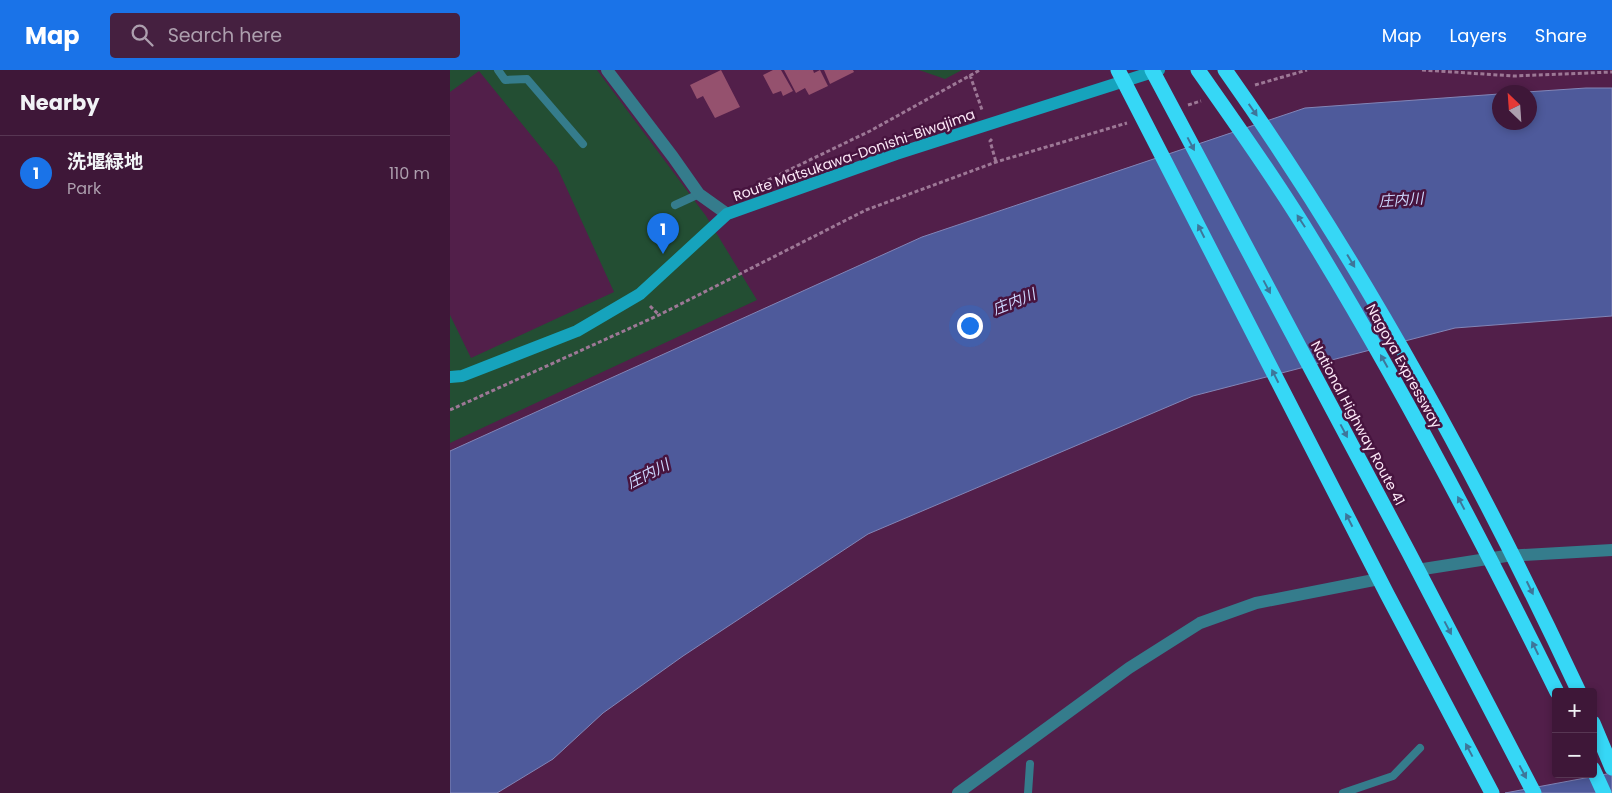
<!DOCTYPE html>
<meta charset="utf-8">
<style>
:root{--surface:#3e1738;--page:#452040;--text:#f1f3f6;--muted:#ad9fae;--line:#573653;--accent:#1a73e8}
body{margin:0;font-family:Poppins,"Noto Sans JP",sans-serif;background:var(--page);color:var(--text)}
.controls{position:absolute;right:15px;bottom:15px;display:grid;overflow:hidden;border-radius:5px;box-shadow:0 2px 8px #0003}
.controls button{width:45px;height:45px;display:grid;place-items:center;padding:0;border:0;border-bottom:1px solid var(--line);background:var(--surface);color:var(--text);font:25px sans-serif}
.compass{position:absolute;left:1042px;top:15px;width:45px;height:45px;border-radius:50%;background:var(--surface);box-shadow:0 2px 8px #0003;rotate:335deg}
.you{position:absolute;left:519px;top:255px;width:18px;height:18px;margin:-12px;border:4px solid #fff;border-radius:50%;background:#1a73e8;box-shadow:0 0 0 8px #1a73e833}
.badge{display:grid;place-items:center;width:32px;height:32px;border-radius:50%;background:var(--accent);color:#fff;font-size:16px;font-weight:700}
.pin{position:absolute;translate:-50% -41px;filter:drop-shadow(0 1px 2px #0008)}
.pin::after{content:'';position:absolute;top:26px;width:18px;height:15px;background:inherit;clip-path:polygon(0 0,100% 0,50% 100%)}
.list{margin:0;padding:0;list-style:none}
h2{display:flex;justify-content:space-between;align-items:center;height:65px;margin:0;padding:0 20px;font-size:21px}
h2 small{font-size:16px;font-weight:400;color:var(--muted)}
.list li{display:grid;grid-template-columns:32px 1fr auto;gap:15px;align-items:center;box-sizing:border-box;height:75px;padding:0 20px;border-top:1px solid var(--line)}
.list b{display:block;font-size:19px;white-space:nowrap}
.list p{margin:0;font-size:16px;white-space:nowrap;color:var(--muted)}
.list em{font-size:16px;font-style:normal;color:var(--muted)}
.icon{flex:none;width:28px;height:28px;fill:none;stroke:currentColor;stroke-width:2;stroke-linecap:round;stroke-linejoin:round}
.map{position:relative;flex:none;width:1162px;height:723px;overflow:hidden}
header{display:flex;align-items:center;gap:30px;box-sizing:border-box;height:70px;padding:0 25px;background:var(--accent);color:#fff}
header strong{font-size:24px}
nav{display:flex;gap:28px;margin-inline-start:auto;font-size:18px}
.search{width:350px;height:45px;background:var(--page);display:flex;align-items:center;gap:12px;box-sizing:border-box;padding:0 18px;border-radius:5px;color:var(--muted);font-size:19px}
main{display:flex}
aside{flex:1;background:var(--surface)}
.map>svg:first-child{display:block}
</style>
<header>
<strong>Map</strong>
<div class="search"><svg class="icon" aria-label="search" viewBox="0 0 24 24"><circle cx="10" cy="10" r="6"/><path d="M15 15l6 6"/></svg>Search here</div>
<nav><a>Map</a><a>Layers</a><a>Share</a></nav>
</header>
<main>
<aside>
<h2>Nearby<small></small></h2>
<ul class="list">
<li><span class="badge">1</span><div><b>洗堰緑地</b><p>Park</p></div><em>110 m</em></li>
</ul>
</aside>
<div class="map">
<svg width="1162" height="723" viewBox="0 0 1162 723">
<rect width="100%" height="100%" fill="#521f4a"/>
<!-- green -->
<path fill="#234e33" d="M0,0H147L256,146L307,230L0,373V245L21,288L164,222L107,97L29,1L0,22Z
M469,0H512L495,9Z"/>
<!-- water -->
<path fill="#4e5a9b" stroke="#8285b7" d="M1136,18H1162V246L1005,258L743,326L418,464L233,586L153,643L103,689L47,723H0V381L472,167L855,38L1049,24L1050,52H1080V22H1076Z
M1162,703V723H1055Z"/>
<!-- building -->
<path fill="#95516e" d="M271,0L290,37L265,48L253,26L247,29L240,15Z
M323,0H331L343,21L333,26L331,21L323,24L313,5Z
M334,0H363L364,3L370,0L378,16L359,25L355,18L346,23Z
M374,0H403L404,2L380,14Z"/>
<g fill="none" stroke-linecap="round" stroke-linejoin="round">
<!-- path -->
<path stroke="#9d7896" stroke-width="3" stroke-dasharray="4 2.5" stroke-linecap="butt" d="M972,0L1064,6L1162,2
M520,5L532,40
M805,15L857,0
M738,35L751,31
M542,69L540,71L546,92
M312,113L420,61L530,0
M200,236L209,245
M0,340L209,245L416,140L546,92L677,53"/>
<!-- lane -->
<path stroke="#357c8c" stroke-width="8" d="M48,0L55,10L77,9L133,74
M225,135L249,124
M578,723L580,694
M893,723L943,706L970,678"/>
<!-- street -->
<path stroke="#357c8c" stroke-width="12" d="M157,0L223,87L249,124L277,144
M967,500L1056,486L1162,480
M508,723L679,598L750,553L806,533L929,509"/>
<!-- secondary -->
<path stroke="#16a3bc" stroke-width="12" d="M0,307L12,306L127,261L190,224L277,144L446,84L709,0"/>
<!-- highway -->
<path stroke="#36d7f6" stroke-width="15" d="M668,0L937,524L1042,723
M702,0L959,483L1084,723
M748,0C786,54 824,107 858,163C949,311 1030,466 1107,622
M775,0C913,195 1028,406 1129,622
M1143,653L1162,698
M1143,699L1154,723"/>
</g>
<!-- one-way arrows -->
<defs><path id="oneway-solid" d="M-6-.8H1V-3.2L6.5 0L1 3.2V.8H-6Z" transform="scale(1.25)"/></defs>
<g fill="#3e769a">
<use href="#oneway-solid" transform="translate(803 40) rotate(55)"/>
<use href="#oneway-solid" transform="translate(741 74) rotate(62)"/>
<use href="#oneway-solid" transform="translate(851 151) rotate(-123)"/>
<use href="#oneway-solid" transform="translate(751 161) rotate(-117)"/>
<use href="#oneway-solid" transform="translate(901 191) rotate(59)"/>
<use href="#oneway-solid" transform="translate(817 217) rotate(62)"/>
<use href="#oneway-solid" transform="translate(934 291) rotate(-119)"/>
<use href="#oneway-solid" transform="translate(825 306) rotate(-117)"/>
<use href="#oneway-solid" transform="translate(894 361) rotate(62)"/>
<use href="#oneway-solid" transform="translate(1011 433) rotate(-118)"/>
<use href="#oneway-solid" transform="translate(899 450) rotate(-117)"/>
<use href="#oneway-solid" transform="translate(1080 518) rotate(64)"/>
<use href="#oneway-solid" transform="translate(998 558) rotate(62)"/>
<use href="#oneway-solid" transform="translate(1085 578) rotate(-116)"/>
<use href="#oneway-solid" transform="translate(1019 680) rotate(-118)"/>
<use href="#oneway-solid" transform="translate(1073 702) rotate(62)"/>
</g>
<g text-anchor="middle" stroke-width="5" stroke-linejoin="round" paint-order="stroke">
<!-- street labels -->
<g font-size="14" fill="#fce8f7" stroke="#47143f">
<text transform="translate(404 85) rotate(-19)" y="5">Route Matsukawa-Donishi-Biwajima</text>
<text transform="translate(954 296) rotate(61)" y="5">Nagoya Expressway</text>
<text transform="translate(908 353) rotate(62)" y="5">National Highway Route 41</text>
</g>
<!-- water labels -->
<g font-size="15" font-style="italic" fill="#cdd7fd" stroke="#47143f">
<text transform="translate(951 130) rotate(-4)" y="5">庄内川</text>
<text transform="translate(564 232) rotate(-22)" y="5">庄内川</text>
<text transform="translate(198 404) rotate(-27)" y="5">庄内川</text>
</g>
</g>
</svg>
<div class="controls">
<button>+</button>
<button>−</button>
</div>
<svg class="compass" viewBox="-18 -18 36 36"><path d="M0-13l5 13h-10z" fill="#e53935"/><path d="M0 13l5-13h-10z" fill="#ad9fae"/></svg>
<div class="you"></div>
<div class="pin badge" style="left:213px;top:184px">1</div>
</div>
</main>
